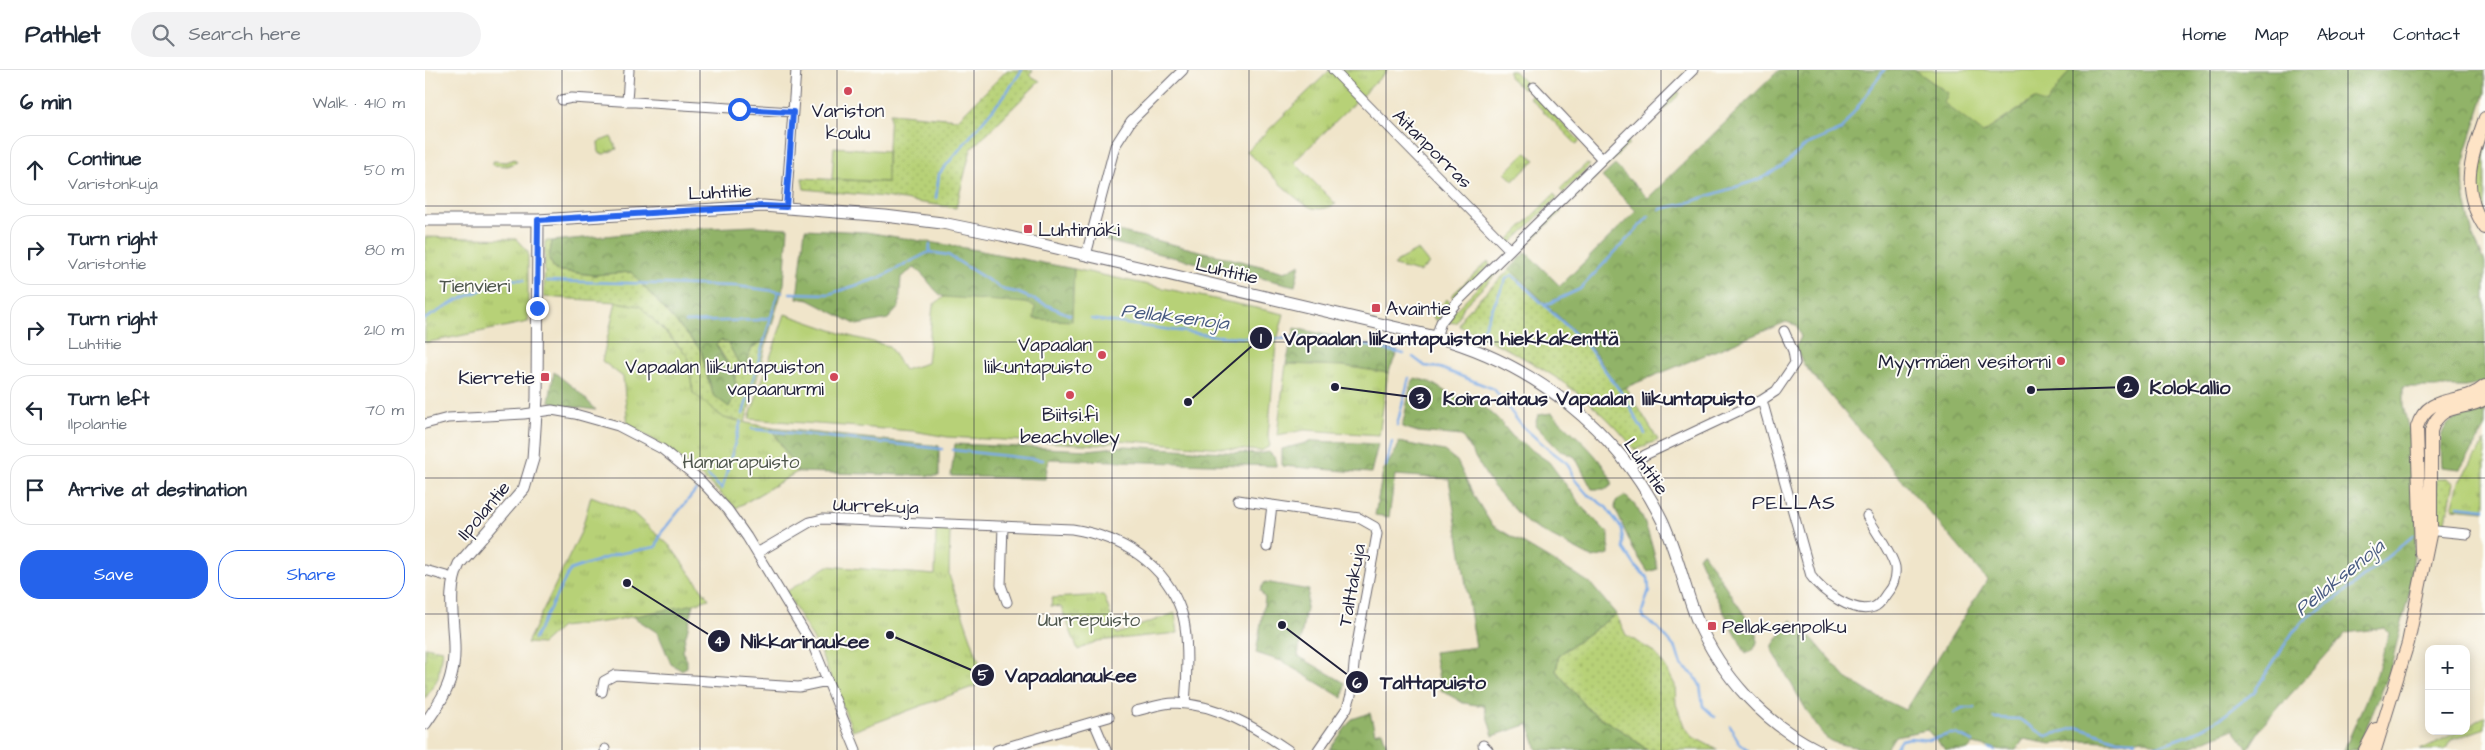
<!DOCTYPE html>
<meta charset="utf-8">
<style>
:root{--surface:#fff;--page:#f2f2f3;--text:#1f2937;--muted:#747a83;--line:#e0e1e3;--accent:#2563eb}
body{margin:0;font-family:"Architects Daughter",sans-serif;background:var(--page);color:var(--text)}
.controls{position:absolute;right:15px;bottom:15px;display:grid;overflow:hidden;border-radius:10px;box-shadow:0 2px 12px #0003}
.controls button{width:45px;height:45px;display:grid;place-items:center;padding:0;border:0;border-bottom:1px solid var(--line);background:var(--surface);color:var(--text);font:25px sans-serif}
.stop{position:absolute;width:15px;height:15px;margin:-11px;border:4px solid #2563eb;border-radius:50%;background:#fff}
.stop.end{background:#2563eb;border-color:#fff;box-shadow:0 1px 5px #0008}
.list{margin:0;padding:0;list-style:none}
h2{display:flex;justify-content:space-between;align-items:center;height:65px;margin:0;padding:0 20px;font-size:21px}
h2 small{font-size:16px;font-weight:400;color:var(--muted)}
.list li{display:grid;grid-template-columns:32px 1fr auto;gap:15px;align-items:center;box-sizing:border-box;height:70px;margin:0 10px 10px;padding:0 10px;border:1px solid var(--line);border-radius:20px}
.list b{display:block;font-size:19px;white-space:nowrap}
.list p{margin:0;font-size:16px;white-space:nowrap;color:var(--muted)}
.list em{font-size:16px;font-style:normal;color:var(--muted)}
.actions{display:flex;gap:10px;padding:15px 20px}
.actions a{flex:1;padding:11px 0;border:1px solid var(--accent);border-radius:20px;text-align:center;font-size:18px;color:var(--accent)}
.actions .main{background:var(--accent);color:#fff}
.icon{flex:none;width:28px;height:28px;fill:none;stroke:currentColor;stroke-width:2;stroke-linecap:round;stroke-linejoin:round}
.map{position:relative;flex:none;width:2060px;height:680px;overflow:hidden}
header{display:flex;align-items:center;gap:30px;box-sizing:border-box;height:70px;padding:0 25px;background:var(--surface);border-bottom:1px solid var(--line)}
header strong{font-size:24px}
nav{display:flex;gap:28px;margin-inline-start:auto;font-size:18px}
.search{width:350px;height:45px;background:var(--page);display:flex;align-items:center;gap:12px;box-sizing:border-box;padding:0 18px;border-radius:28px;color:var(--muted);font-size:19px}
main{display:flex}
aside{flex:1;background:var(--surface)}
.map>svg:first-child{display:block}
</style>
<header>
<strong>Pathlet</strong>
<div class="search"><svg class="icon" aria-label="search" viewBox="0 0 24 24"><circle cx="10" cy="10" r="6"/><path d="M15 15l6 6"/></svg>Search here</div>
<nav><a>Home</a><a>Map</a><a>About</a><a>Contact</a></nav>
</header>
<main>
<aside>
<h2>6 min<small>Walk · 410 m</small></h2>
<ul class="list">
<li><svg class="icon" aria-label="ahead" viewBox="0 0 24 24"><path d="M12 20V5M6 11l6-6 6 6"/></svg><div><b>Continue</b><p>Varistonkuja</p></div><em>50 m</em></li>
<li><svg class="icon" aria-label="right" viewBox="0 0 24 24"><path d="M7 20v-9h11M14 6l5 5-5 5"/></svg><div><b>Turn right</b><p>Varistontie</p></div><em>80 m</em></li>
<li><svg class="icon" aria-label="right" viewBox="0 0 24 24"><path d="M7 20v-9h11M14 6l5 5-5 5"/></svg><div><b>Turn right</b><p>Luhtitie</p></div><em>210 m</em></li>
<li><svg class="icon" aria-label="left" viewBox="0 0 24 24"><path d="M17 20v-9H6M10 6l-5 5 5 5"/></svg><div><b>Turn left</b><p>Ilpolantie</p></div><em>70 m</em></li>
<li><svg class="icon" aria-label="arrive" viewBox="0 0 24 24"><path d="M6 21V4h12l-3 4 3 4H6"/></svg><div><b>Arrive at destination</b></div></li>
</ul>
<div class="actions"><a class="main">Save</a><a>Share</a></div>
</aside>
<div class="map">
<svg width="2060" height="680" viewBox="0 0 2060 680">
<defs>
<pattern id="grass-dots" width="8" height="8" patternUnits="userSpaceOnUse" patternTransform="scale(1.25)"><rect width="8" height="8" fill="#b7d177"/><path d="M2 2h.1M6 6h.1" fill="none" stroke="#9db368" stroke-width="1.8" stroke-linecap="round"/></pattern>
<pattern id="forest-crowns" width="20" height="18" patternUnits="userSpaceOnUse" patternTransform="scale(1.25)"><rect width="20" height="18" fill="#91b368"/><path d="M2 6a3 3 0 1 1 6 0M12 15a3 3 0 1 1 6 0" fill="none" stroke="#769157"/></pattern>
<pattern id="park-tufts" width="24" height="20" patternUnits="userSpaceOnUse" patternTransform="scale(1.25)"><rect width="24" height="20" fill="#b7d177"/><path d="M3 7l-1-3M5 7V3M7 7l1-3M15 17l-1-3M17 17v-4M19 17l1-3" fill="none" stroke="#9db368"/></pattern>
</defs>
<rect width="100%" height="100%" fill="#fdfcf7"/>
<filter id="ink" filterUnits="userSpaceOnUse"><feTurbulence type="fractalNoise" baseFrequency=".02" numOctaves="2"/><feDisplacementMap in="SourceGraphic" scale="10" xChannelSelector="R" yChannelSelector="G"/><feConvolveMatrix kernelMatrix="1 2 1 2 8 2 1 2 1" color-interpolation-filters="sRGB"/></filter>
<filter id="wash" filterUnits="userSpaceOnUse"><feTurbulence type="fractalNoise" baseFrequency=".0096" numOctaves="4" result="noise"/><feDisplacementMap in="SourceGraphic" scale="20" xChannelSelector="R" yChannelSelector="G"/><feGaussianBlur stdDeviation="1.12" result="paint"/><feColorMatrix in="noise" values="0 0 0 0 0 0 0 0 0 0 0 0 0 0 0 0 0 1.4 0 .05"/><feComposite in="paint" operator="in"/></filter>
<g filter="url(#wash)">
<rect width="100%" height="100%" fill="#f0e5ca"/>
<!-- grass -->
<path fill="url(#grass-dots)" stroke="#6c7a59" d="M582,0H608L604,5L615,11L546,79L531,138L459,127L379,119L377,108L461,112L465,43L533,49Z
M1084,1H1089L1100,12L1101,19H1097L1084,7Z
M1253,21L1255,24L1217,61L1215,60Z
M1108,23L1155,71L1151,74L1104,27Z
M1202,70L1204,74L1178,100L1175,98Z
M1161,94L1165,95L1138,123L1135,119Z
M1171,101L1173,104L1153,125L1150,122Z
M1129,124L1132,128L1087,172H1081Z
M1134,138L1136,142L1108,169L1105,167Z
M120,171H127L124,189L130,200L169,205L206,202L276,280L283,310L311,307L291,274L296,270L303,273L314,294L321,293L327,278L343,267L320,353L346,358L372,402L311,438L268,323L262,285L240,261L214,236L191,232L119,227Z
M1099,171L1101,175L1039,236L1031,253L1021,252L1025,245Z
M1063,191L1065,195L1030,228L1026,226Z
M1085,199L1167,279L1194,319L1201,317L1233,370L1210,380C1164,320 1102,287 1034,256L1038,245Z
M1022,229L1025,232L1013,250L1009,249L1008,244Z
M2011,409H2022L2029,413L2020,455L2012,447Z
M1191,544L1201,565L1229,582L1241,598L1250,615L1251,634L1259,656L1268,667L1293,680H1222L1205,666L1165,641L1131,601L1134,585Z"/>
<!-- forest -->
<path fill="url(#forest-crowns)" stroke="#5a6a52" d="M1354,0H1490L1523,23L1558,63L1610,29L1621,34L1645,0H2060V23L2041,82L2038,104L2039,124L2048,166L2060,192V310L2057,314L2040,317H1978V335L1988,379L1992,460L1984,524L1964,604L1932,680H1919L1952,604L1964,563L1960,558L1921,563L1838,655L1823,679L1808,659L1765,677L1740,678L1716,669L1703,672L1656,670L1626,674L1599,669L1591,680H1578L1548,674L1543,680H1521L1502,660L1470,666L1461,680C1449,680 1413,676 1404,670C1391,662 1358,598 1348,581V575L1366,550L1385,566L1421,608L1447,624L1480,640L1562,510L1379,295L1370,278L1376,267L1371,255L1361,252L1194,320L1167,279L1085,199L1101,182L1135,216L1211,141L1177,107L1190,95L1223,128Z
M329,156L363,158L359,214L343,267L327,278L321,294H314L303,273L296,270L291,274C303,300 320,306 304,337L288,325L276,280L206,202L169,205L130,200L124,189L127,171L242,160Z
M673,156L860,202L875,194L870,216L684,172L673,165Z
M380,159L441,162L546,179L649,199L647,251L609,249L600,233C586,232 525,231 517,226C506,218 501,205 489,198L476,207L474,237L463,249L432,255L384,230L372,228Z
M870,258L973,281L963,303L918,296L861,294Z
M129,302L154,322L171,340L135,335L124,331Z
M990,308L1005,312L1026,325L1052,330L1073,349L1088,367L1124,392L1158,438L1184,464V484L1168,488L1103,454L1067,415L1037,366L993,362L977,357L986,315Z
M2060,338V359L2035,399L2017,397C2016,373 2010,354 2039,346C2046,344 2054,343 2060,338Z
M1127,343C1149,365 1176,385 1188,414L1182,419H1167L1150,387L1133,379L1110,355L1113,345Z
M346,358L514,376V406L372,402Z
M889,371L953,374L946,403L857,396V379Z
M974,372L1019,381L1032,391L1049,426L1067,455L1165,513L1191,544L1134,585L1131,601L1165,641L1205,666L1222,680H1112L1104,654L1068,666L1059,636L1038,633L1016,620L1009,582L1051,577L1024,409L970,405L964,447L950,445L958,401L972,379Z
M530,374L663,380L700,376L833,384L844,382L851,389V396L624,389L620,409L526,406Z
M1199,426C1220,436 1227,478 1233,499L1223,502L1208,479L1190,438L1191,431Z
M1278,482L1332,564C1333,575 1331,579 1321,584L1291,527L1273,486Z
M254,505L269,534L257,581L262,590V597L256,600L246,594L233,563L207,546Z
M840,512L884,520L873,586L920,613L918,628L856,591L831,583L840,528L835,520Z
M945,643L950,663L957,661L963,680H904L927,649Z"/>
<!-- park -->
<path fill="url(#park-tufts)" stroke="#6c7a59" d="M905,0H963L869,92L911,134C903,138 896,140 888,138C872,134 836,94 822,81Z
M186,67L192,79L179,84L174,83L173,72Z
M2060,72V148C2048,117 2048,103 2060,72Z
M1101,82L1110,90L1088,111L1080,103Z
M90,89L92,92L83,96L67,95L68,91L81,92Z
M0,167L91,169L103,182V252L0,273Z
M993,180L1004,194L994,202L969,196L974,190Z
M191,232L215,236L262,285L268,323L299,348L346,358L372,402L311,438C276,405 246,378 203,355L198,307L177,291Z
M861,294L918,296L963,303L954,365L880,360L852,365Z
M2060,371V441L2027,438L2034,412Z
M166,426L208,443L245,476L284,529L269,534L186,551L136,557L117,574L102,573L156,462Z
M511,459H525L524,505L561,612L428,661L394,579L361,522L403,496L510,505Z
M679,525L692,564L750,543L753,563L672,571L653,580L636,537L626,536L627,528Z
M0,577L17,580L13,608L0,629Z
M2060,646V658L2026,670L2020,680H1995L2035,661H2041V658Z"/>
<!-- garden -->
<path fill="#b7d177" stroke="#6c7a59" d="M1490,0H1645L1621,34L1609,29L1558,63L1519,33L1523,23Z
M409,77L462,81V112L407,109Z
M649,199L859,244L851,274L843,366L845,376L836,381L693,370L675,375L579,370L523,367L488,361L324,349L360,244L424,266L464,276L479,300L502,293L508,235L519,227L600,233L610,236L609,249L647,251Z"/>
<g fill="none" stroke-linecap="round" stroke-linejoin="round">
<!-- stream -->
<path stroke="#7dace7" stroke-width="2.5" d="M511,128L514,104L579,26L597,0
M1235,139L1259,134L1335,109L1356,97L1381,75L1416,60L1459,0
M504,182L523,185L579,220L591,222L645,245
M504,182L505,175
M122,211L311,216L357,222
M365,223L404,224L454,208L504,182
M1121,235L1155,219L1224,146
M0,249L29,232L81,209L99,210
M666,249L791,266L845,269L904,267L979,284
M261,252L333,250L346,247
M1057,261L1081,209L1087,205L1160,273L1198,325L1220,364
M988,287L1000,296L1015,298L1069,319L1096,355L1122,378L1142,393L1150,410L1162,424L1181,437L1197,459L1199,479L1211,497L1223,508L1224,520L1217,542L1219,548L1233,558L1251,579L1256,595L1269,605L1275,615L1278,636L1290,647
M318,344L353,223
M972,355L984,308
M327,359L517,379
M528,380L618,390
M961,396L967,372
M283,406L297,419L316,351
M2033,436L2060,439
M109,569L145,500L192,484L231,477L236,463L271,420
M1529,643L1537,638H1549
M1569,648L1594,649L1621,666L1654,657L1692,670L1710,671
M1305,656L1314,673L1323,680
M1564,678L1570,680
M1469,680L1476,670L1485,668L1504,670L1525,664H1531L1548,672
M1722,680L1767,664L1796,648L1829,622L1868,562L1882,548L1916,525L1989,465"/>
</g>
</g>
<g filter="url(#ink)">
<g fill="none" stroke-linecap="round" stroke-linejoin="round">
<!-- minor casing -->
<g stroke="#6a666d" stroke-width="11">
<path id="minor" d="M908,0L1085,180
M1109,17L1177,89
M137,30L147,28L368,42
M202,32L204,0
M361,137L371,0
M661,185L690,76L706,51L758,0
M1011,267L1016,252L1031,233L1268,0
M1337,330L1386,506C1396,521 1429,545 1449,537C1455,535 1459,527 1462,523C1468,516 1471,506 1470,497C1467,483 1449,459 1442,446
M0,354L23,348L99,344L127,340L150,344L193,356L237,379L275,410L303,440L322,467L389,578L431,680
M1204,397L1220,385L1337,330L1351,321L1370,293L1368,281L1359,261
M813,430L934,448L950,457L952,464L930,585L926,625L922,638L893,680
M578,456L576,515L582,532
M2001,460L2042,464
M842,477L847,435
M332,483L385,452L397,449L647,459C697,467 740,493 757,543C764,564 762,611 760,634
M0,500L28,508
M177,622L179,611L190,605L374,617L402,611
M711,641C724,638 737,633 750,633C792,634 830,657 863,680
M669,652L681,680
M1058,675L1063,680
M180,679V680
M572,680L684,647"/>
</g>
<!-- tertiary casing -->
<g stroke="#6a666d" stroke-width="13">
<path id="tertiary" d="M0,150H113L338,136L460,146L517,153L576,165L1011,267C1109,294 1192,359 1237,450C1252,482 1259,517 1272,550C1296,606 1339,653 1393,680
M0,654C10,639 22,623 26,606C36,569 17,530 34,494L99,419L108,389L112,328L113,150"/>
</g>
<!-- secondary casing -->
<g stroke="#6a666d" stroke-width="14">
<path id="secondary" d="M2060,48C2046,89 2034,118 2060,158
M1996,483L1992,357C2003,321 2038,336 2060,316
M1940,680L1951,659
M1950,680L1983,573L2006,460V361C2015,331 2039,342 2060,329"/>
</g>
<!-- minor -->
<use href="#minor" stroke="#fff" stroke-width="9"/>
<!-- tertiary -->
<use href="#tertiary" stroke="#fff" stroke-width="11"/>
<!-- secondary -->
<use href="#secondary" stroke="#fee4c6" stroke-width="12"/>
</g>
</g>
<g fill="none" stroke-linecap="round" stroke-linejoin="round" filter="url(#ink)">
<!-- route -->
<path stroke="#2563eb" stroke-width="6" d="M112,238L113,150L338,136L361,137L368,42L314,39"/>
</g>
<!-- grid -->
<path fill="none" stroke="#22223b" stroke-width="1" stroke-opacity="0.55" d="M137,0V680M275,0V680M412,0V680M549,0V680M687,0V680M824,0V680M961,0V680M1099,0V680M1236,0V680M1373,0V680M1511,0V680M1648,0V680M1785,0V680M1923,0V680M0,136H2060M0,272H2060M0,408H2060M0,544H2060"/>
<!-- markers -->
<g fill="#d1495b" stroke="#fdfcf7" stroke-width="2">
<circle cx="423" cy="21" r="5"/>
<rect x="598" y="154" width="10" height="10" rx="2.5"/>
<rect x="946" y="233" width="10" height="10" rx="2.5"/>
<circle cx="677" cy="285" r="5"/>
<circle cx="1636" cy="291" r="5"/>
<rect x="115" y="302" width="10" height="10" rx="2.5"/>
<circle cx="409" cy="307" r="5"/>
<circle cx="645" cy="325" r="5"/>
<rect x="1282" y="551" width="10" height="10" rx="2.5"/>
</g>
<g text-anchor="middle" stroke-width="4" stroke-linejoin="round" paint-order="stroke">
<!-- poi labels -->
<g font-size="19" fill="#22223b" stroke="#fdfcf7" text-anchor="end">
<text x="423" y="47" text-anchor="middle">Variston<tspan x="423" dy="22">koulu</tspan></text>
<text x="613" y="166" text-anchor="start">Luhtimäki</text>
<text x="961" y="245" text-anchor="start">Avaintie</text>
<text x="667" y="281">Vapaalan<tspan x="667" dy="22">liikuntapuisto</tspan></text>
<text x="1626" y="298">Myyrmäen vesitorni</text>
<text x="399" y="303">Vapaalan liikuntapuiston<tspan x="399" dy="22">vapaanurmi</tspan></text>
<text x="110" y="314">Kierretie</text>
<text x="645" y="351" text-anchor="middle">Biitsi.fi<tspan x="645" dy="22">beachvolley</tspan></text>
<text x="1297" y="563" text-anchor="start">Pellaksenpolku</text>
</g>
<!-- street labels -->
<g font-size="19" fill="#22223b" stroke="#fdfcf7">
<text transform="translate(1008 78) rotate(45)" y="7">Aitanporras</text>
<text transform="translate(295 121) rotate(-3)" y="7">Luhtitie</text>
<text transform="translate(802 200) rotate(13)" y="7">Luhtitie</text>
<text transform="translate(1222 396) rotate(55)" y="7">Luhtitie</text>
<text transform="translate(451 435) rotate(2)" y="7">Uurrekuja</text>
<text transform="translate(58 440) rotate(-50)" y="7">Ilpolantie</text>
<text transform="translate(926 515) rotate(-80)" y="7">Talttakuja</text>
</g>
<!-- park labels -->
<g font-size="19" fill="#4f574d" stroke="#fdfcf7">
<text x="50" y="222">Tienvieri</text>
<text x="316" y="398">Hamarapuisto</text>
<text x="664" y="556">Uurrepuisto</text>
</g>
<!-- water labels -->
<g font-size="20" font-style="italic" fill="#465980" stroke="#fdfcf7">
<text transform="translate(750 246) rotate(7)" y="7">Pellaksenoja</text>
<text transform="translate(1914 507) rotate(-39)" y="7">Pellaksenoja</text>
</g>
<!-- neighbourhood labels -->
<g font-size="20" letter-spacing="1" fill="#22223b" stroke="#fdfcf7">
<text x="1369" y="439">PELLAS</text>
</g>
</g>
<!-- callouts -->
<path fill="none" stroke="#22223b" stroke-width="2" d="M763 332L836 268M1606 320L1703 317M910 317L995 328M202 513L294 571M465 565L558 605M857 555L932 612"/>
<g fill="#22223b" stroke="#fdfcf7" stroke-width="2">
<circle cx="763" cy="332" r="5"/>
<circle cx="1606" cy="320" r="5"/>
<circle cx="910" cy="317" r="5"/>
<circle cx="202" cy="513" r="5"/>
<circle cx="465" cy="565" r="5"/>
<circle cx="857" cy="555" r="5"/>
<circle cx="836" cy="268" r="12"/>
<circle cx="1703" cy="317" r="12"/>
<circle cx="995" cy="328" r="12"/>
<circle cx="294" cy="571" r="12"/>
<circle cx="558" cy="605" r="12"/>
<circle cx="932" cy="612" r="12"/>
</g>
<g font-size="15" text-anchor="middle" font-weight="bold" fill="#fff">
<text x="836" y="273">1</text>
<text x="1703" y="322">2</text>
<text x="995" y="333">3</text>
<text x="294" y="576">4</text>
<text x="558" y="610">5</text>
<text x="932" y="618">6</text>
</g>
<g font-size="20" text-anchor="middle" font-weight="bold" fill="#22223b" stroke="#fdfcf7" stroke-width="4" stroke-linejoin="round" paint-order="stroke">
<text x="1026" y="275">Vapaalan liikuntapuiston hiekkakenttä</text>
<text x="1765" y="324">Kolokallio</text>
<text x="1174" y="335">Koira-aitaus Vapaalan liikuntapuisto</text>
<text x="380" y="578">Nikkarinaukee</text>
<text x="646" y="612">Vapaalanaukee</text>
<text x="1008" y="619">Talttapuisto</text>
</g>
</svg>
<div class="controls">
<button>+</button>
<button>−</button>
</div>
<div class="stop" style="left:314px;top:39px"></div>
<div class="stop end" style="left:112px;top:238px"></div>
</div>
</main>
